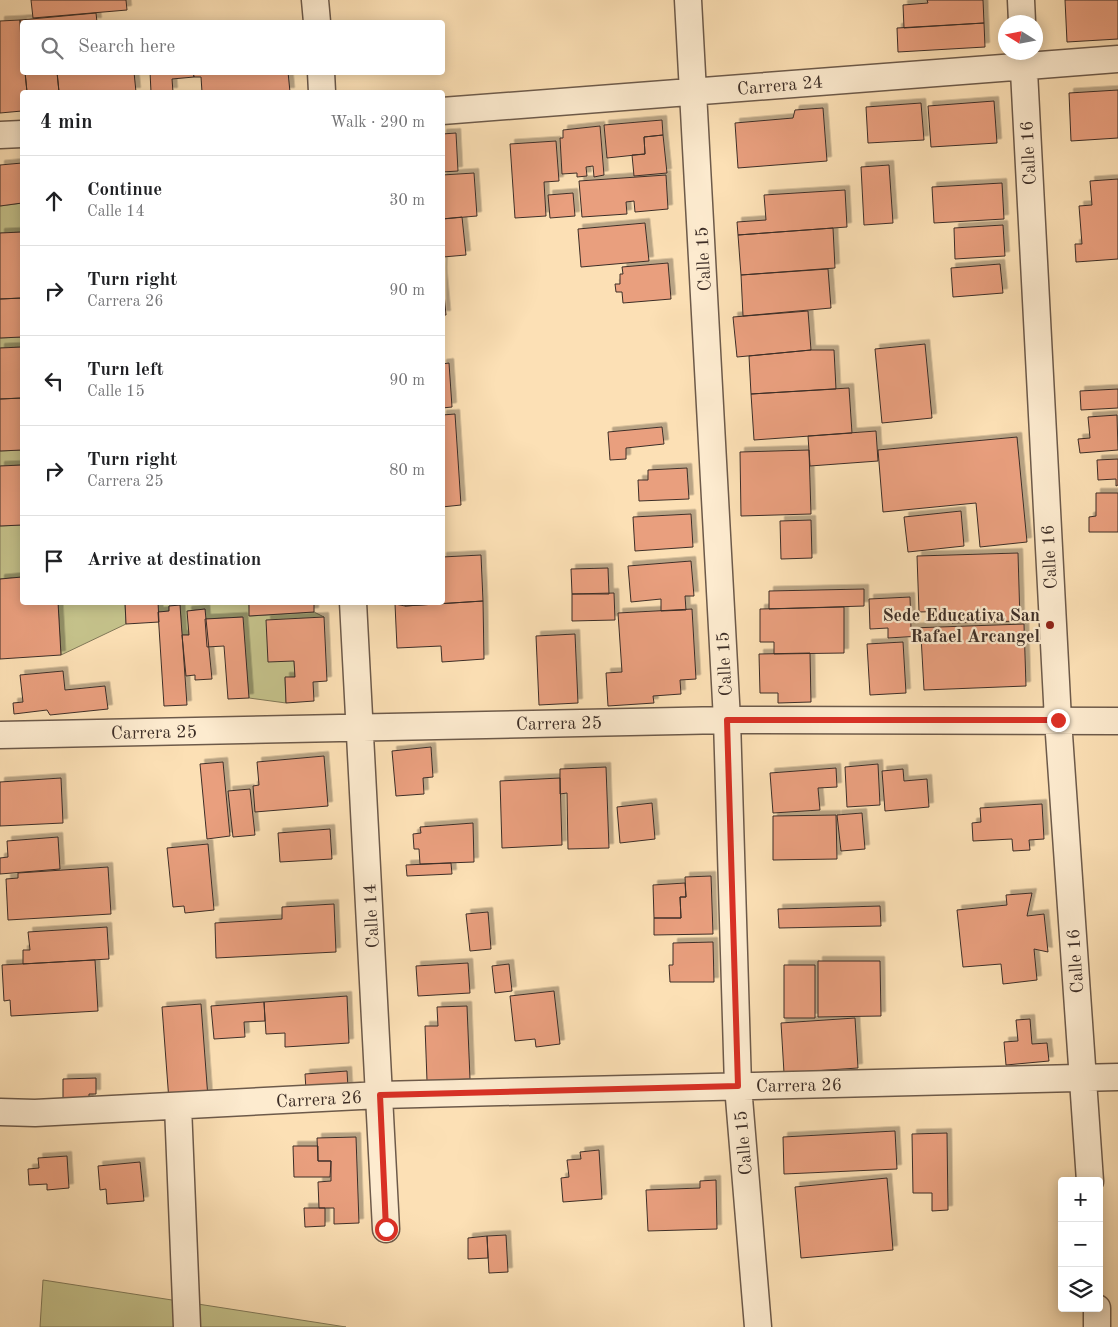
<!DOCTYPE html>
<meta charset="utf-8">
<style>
:root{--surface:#fff;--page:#f6f6f6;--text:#202124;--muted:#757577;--line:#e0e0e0}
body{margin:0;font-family:"Old Standard TT",serif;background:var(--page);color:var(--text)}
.controls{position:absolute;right:15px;bottom:15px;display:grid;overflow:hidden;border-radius:5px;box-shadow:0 2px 12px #0003}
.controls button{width:45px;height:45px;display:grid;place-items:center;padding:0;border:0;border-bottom:1px solid var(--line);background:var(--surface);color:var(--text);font:25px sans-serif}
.compass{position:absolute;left:998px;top:15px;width:45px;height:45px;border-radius:50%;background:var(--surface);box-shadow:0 2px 12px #0003;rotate:281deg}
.stop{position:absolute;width:15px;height:15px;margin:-11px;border:4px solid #d93025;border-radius:50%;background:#fff}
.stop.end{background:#d93025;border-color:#fff;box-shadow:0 1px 5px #0008}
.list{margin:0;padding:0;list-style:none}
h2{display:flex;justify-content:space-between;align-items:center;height:65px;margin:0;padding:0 20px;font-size:21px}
h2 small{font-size:16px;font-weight:400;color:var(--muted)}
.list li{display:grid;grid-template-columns:32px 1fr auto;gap:15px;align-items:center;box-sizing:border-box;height:90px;padding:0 20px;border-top:1px solid var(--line)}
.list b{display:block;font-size:19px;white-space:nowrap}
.list p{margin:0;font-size:16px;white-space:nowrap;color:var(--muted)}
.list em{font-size:16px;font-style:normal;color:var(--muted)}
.icon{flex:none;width:28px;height:28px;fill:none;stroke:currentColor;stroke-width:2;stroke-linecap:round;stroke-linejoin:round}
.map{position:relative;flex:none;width:1118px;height:1327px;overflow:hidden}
.search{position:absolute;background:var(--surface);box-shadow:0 2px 12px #0003;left:20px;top:20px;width:425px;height:55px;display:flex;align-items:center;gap:12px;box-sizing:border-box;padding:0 18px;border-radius:5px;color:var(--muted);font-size:19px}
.panel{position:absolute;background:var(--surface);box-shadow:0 2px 12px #0003;left:20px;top:90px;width:425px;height:515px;border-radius:5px}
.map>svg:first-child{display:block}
</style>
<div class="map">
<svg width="1118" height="1327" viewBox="0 0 1118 1327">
<defs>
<filter id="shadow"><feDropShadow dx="4.5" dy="-4.5" stdDeviation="0" flood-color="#0004"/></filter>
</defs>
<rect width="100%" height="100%" fill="#fce0b5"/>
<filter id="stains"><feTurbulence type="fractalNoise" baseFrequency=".004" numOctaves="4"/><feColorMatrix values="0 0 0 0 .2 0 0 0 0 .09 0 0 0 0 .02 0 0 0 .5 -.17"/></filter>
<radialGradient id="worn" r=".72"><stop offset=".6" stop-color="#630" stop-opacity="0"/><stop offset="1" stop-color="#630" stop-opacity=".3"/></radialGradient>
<!-- green -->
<path fill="#c4c18a" stroke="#807858" d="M22,203V232L0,233V206Z
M22,337V347L0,348V338Z
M22,450V465L0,466V451Z
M22,525V577L0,579V526Z
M58,603H125L126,624L61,655Z
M158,603H249L250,616L314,612L324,617L294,661L295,677L285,678L286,703L249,698L242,617L205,619V609L188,611L189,635H182L180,605L169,606V611L158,612Z
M43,1280L346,1327H40Z"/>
<!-- building -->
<path fill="#e99f7e" stroke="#3d2e27" filter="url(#shadow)" d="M31,0H126L127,10L33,18Z
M927,0H983L984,23L904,28L903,5L928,3Z
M1065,0H1118V39L1067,42Z
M96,13L97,22H22V49L20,20Z
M20,20L22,72H25L27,92H22V111L0,113V21Z
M984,23L985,47L898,52L897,28Z
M25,72H57L59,92H27Z
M57,72H134L136,92H59Z
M150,72H193L194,77L172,79L173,92H151Z
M193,72H288L290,92H202L201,77H194Z
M1118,90V138L1071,141L1069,93Z
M994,101L997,143L931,147L928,106Z
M921,103L924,140L868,143L866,107Z
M823,108L827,161L738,168L735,123L793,118L795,110Z
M662,120L663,135L644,137L645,154L607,158L604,125Z
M600,126L604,175L594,177L593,166L586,167L587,176L577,177V173L562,174L560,138H563V130Z
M456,133L458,171L442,172V134Z
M663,135L667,173L634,176L632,155L645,154L644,137Z
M556,141L559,181L544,182L546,216L515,218L510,144Z
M22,163V203L0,206V165Z
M889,165L893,223L864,225L861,167Z
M474,173L477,216L442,219V175Z
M666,175L668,209L635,212L634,201L626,202L627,214L582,217L579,181Z
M1118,179V259L1076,262L1075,244H1082L1079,206L1092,205L1090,181Z
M1002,183L1004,219L934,223L932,187Z
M845,190L847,227L738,235L737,222L766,220L764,195Z
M573,193L575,216L550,218L548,195Z
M462,217L466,255L443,257L442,272V219Z
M645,223L649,261L581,267L578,229Z
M1003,225L1005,256L955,259L954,228Z
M833,228L835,268L741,275L738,235Z
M22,232V298L0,299V233Z
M668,263L671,299L623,303L622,292H616L615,284H620V274H623L622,267Z
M1000,264L1003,293L953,297L951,268Z
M828,269L831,308L743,316L741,275Z
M442,272L446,315H442Z
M22,298V337L0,338V299Z
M808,311L811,350L737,357L733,317Z
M925,344L932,418L882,423L875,349Z
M22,347V398L0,399V348Z
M811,350H834L836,389L751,394L749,356Z
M449,363L452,407L442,408V364Z
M849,388L852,433L754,440L751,394Z
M1118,389V408L1081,410L1080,391Z
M22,398V450L0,451V399Z
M455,414L461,505L442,507V415Z
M1117,415L1118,450L1080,453L1078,439L1090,438L1088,417Z
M662,427L664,444L626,448V459L610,460L608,432Z
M876,431L878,461L810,466L808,436Z
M1017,437L1027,542L980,547L976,503L883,512L878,450Z
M809,450L811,514L741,516L740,452Z
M1118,459V485L1116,486V479L1098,480L1097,460Z
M22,465V525L0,526V466Z
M687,468L689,499L639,501L638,480H648V470Z
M1096,493H1118V532H1089V517L1096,516Z
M961,511L964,546L908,552L904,517Z
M691,514L693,547L635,551L633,517Z
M811,520L812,558L781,559L780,521Z
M1018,553L1020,621L952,623V611L919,612L917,556Z
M481,555L483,601L405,606L404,602H442V557Z
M691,561L694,596H685L686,610L661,611V599L631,602L628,566Z
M608,568L609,594H572L571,569Z
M22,577V602H58L61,655L0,659V579Z
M864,589V606L769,609V591Z
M614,593L615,620L572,621V594Z
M910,597L911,628L1024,624L1026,686L924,690L921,636L888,638V628L870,629L869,599Z
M483,601L484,659L442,662L441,646L397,648L395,604L405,606Z
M125,602H158L159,622L126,624Z
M249,602H314V612L249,616Z
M180,605L187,705L164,706L158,612L169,611V606Z
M844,607V653L774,654V642H760V609Z
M205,609L212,679L195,680V675L186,676L182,635H189L187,611Z
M692,609L696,679L680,680L681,694L653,696L654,703L608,706L606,673L622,672L618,613Z
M243,617L249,698L228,699L224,646L207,647L205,619Z
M324,617L327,681L313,682L314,701L286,703L285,677H295L294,661L268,662L266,620Z
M575,634L578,703L539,705L536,636Z
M903,642L906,693L870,695L867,644Z
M810,653L811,702L778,703V693H760L759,654Z
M63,671L65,690L105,686L108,709L50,715L47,710L14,714L13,703L23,702L20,675Z
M431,747L433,777L423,778L424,794L396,796L392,751Z
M324,756L328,806L255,812L253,786L259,785L257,762Z
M223,762L230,836L207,839L200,764Z
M878,764L880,805L847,807L845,767Z
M606,767L609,848L568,849L567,793L560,794V769Z
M836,768L837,787L818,788L820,810L773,813L770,773Z
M903,769L904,781L927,779L929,807L885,811L882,771Z
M61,778L63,823L0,826V782Z
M560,778L562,845L502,848L500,781Z
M250,789L255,835L233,837L228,791Z
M652,803L655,839L620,843L617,807Z
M1042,804L1044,839L1029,840L1030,850L1013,851L1012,839L973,841L972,823L981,822L980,808Z
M862,813L865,849L841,851L837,815Z
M836,815L837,859L773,860V816Z
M473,823L474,862L420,864L419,849H414L413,834L421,833L420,827Z
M330,829L332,859L280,862L278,833Z
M58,837L60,869L0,874V858L8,857L7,841Z
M208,844L214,910L185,913L184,906L173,907L167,848Z
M451,863L452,874L407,876L406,865Z
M108,867L111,914L8,920L6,879L18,878V873Z
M711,876L713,934L654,935V918H681L680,897H686L685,877Z
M685,883L686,897H680L681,918H654L653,885Z
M1032,893L1027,916L1044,914L1048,952L1034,949L1037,980L1003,984L1001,964L963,967L957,910L1007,905L1006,895Z
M334,904L336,952L216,958L215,923L282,919V907Z
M880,906L881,926L779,928L778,909Z
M488,912L491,949L470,951L466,914Z
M107,927L109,959L23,964V950H30L28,932Z
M713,942L714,982H670L669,965H673V943Z
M95,960L98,1011L11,1016L10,1000L4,1001L2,965Z
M818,961H880L881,1016L818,1017Z
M468,963L470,993L418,996L416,966Z
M509,964L512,991L495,993L492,966Z
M784,965H815V1018H784Z
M554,991L560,1044L536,1047L535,1039L515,1041L510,996Z
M347,996L349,1043L285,1047V1033L266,1034L264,1002Z
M264,1002L265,1021L244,1022L245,1037L214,1039L211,1006Z
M201,1004L208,1098L169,1101L162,1007Z
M467,1006L470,1079L427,1081L425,1026H438L437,1007Z
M855,1018L858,1068L784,1073L781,1023Z
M1030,1019L1032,1044L1047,1043L1049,1061L1006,1065L1004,1042L1018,1041L1016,1020Z
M347,1071L348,1087L306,1090L305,1074Z
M96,1078V1094H89V1105H63V1079Z
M895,1131L897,1169L784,1174L783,1137Z
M947,1133L948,1210L932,1211V1193H913L912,1134Z
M356,1137L359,1223L334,1224V1208H319L318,1182L331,1181V1161H318L317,1138Z
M293,1146H318V1161H331L330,1177H294Z
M599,1150L602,1199L563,1202L561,1178L569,1177L567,1160L581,1159L580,1152Z
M67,1156L69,1188L47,1190V1184L29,1185L28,1169L39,1168L38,1158Z
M140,1162L144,1201L107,1204L106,1189L100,1190L98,1166Z
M887,1178L893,1250L801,1258L795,1187Z
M716,1180L717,1229L648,1231L646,1190L700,1188V1181Z
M304,1208H325V1226L305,1227Z
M506,1235L508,1272L489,1273L487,1236Z
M487,1236L488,1258L468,1259V1238Z"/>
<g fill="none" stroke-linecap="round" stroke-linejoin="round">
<!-- street casing -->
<g stroke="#6d5a4a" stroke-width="29">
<path id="street" d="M315,0L317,22
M688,0L727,720L738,1086L758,1327
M1021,0L1022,22
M1023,52L1058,720L1090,1181
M321,72L322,92
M442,111L1118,59
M0,135L22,134
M353,602L386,1229
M0,735L727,720L1118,721
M178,1106L187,1327
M0,1112L35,1113L380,1095L1118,1077
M1097,1308V1327"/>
</g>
<!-- street -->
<use href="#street" stroke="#fdebcf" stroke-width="26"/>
</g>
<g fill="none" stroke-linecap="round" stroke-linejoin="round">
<!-- route -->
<path stroke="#d93025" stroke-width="6" d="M386,1229L380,1095L738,1086L727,720H1058"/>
</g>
<!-- markers -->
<circle fill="#8f2418" stroke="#fdebcf" stroke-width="2" cx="1050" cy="625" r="5"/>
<g text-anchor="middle" stroke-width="4.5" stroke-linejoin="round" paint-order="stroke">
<!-- street labels -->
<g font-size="18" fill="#3d2e27" stroke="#fdebcf">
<text transform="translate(780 85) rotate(-5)" y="6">Carrera 24</text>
<text transform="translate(1028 153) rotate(-93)" y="6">Calle 16</text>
<text transform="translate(703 259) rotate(-93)" y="6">Calle 15</text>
<text transform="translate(1049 557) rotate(-93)" y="6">Calle 16</text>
<text transform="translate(724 664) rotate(-93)" y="6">Calle 15</text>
<text transform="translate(559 723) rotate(-1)" y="6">Carrera 25</text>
<text transform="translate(154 732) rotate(-1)" y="6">Carrera 25</text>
<text transform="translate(371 916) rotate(-93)" y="6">Calle 14</text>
<text transform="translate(1075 961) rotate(-94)" y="6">Calle 16</text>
<text transform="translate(799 1085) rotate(-1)" y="6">Carrera 26</text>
<text transform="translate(319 1099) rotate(-3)" y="6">Carrera 26</text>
<text transform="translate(743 1143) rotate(-95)" y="6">Calle 15</text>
</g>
<!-- poi labels -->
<g font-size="18" font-weight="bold" fill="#3d2e27" stroke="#fdebcf" text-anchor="end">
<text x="1040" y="621">Sede Educativa San<tspan x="1040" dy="21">Rafael Arcangel</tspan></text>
</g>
</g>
<rect width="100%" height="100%" filter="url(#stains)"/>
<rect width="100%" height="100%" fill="url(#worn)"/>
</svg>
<div class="controls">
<button>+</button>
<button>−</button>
<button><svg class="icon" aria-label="layers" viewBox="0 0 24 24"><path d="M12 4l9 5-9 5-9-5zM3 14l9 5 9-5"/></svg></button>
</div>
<svg class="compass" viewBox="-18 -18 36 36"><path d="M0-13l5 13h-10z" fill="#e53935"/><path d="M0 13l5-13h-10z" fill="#757577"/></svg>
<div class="stop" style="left:386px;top:1229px"></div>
<div class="stop end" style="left:1058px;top:720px"></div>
<div class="search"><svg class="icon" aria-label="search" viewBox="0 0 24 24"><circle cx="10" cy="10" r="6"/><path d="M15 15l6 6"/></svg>Search here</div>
<section class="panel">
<h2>4 min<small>Walk · 290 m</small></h2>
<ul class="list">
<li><svg class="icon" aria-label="ahead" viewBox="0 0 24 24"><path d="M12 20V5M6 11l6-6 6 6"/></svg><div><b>Continue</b><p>Calle 14</p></div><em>30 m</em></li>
<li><svg class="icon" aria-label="right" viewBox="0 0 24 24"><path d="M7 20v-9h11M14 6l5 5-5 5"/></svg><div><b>Turn right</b><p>Carrera 26</p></div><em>90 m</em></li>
<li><svg class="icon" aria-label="left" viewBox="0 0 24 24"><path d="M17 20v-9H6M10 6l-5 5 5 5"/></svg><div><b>Turn left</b><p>Calle 15</p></div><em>90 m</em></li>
<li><svg class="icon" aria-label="right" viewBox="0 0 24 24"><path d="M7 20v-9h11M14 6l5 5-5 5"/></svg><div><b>Turn right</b><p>Carrera 25</p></div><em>80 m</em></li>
<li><svg class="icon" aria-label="arrive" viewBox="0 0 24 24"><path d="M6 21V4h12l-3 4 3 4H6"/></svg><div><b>Arrive at destination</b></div></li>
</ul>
</section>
</div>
